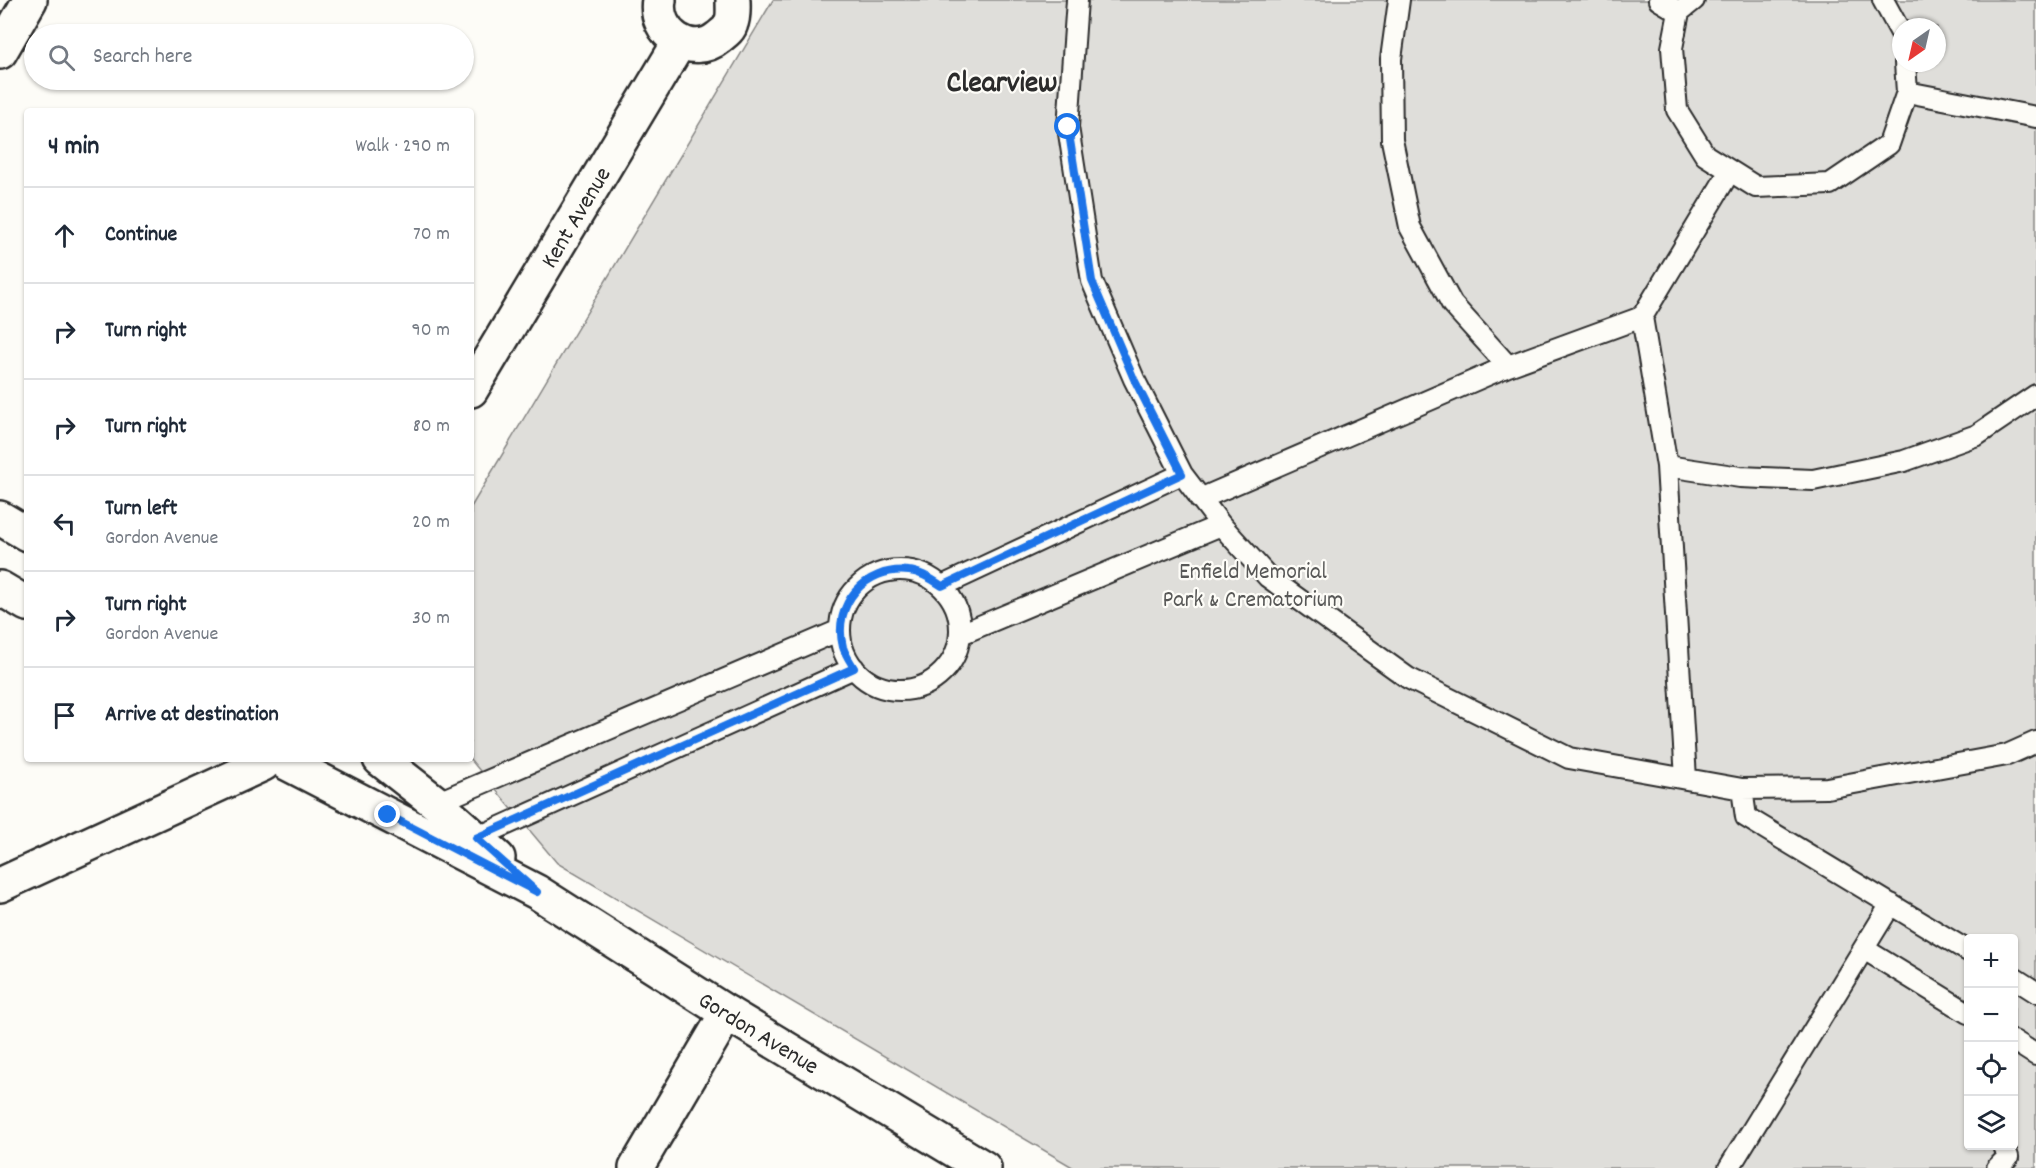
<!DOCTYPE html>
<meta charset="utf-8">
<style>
:root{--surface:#fff;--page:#f2f2f3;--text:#1f2937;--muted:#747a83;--line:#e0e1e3}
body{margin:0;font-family:Dekko,sans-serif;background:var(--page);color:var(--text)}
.controls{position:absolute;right:18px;bottom:18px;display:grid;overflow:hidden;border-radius:6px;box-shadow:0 2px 4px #0004}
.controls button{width:54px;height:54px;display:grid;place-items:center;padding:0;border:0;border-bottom:2px solid var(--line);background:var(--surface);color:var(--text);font:30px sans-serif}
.compass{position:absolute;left:1892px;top:18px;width:54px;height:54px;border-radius:50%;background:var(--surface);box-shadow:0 2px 4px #0004;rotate:214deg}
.stop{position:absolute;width:18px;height:18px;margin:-14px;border:4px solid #1a73e8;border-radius:50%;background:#fff}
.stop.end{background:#1a73e8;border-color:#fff;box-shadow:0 2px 6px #0008}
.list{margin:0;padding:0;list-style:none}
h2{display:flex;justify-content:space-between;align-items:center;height:78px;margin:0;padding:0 24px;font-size:26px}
h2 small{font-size:20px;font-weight:400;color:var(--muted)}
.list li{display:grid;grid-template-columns:39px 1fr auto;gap:18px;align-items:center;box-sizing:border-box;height:96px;padding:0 24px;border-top:2px solid var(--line)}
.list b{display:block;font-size:22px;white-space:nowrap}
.list p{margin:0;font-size:20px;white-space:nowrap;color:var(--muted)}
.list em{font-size:20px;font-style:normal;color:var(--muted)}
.icon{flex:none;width:33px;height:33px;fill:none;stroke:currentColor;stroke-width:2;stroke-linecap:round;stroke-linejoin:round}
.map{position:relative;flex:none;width:2036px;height:1168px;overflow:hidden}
.search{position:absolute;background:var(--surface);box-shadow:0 2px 4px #0004;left:24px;top:24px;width:450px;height:66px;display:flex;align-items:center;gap:15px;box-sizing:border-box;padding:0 21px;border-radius:33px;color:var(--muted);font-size:22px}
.panel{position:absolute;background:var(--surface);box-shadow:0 2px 4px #0004;left:24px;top:108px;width:450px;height:654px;border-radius:6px}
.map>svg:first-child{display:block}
</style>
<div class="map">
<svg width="2036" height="1168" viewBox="0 0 2036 1168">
<rect width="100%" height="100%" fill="#fdfcf7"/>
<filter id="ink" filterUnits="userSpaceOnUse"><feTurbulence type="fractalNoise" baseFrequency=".0167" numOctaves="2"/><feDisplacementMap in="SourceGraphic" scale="12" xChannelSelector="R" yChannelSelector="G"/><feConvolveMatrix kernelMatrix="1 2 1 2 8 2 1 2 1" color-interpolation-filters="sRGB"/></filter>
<g filter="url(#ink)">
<!-- green -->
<path fill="#dfdeda" stroke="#858482" stroke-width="1.5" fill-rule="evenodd" d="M773,0H2036V1168H1074L557,863L470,759L471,507ZM1901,27H1937V63H1901ZM1968,938H2014V1146H1968Z"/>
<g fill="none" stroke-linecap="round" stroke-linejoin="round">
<!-- lane casing -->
<g stroke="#2b2b2b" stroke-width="24">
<path id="lane" d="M1077,0L1068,127L1092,281L1134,379L1182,474L1221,525L1268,577L1408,678L1569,758L1742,789L1827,788L2007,755L2036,742
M1399,0L1391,59L1392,140L1410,227L1452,304L1508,366
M1659,0L1679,12
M1694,0L1679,12L1672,48L1677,110L1705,155L1756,187L1830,184L1889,144L1907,92L1905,63
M1883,0L1901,33
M1907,92L2036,117
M1642,317L1730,171
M1667,466L1740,477L1813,480L1904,461L1977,435L2036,395
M1200,499L1508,366L1642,317L1667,466L1686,779
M840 630a60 60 0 1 1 120 0a60 60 0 1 1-120 0Z
M942,586L1182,474
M961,634L1221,525
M1742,789L1746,817L1968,951
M436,803L840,630
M476,838L854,668
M1864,949L1968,1013
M2014,978L2036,992
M2014,1041L2036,1055
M1729,1168L1891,904
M1997,1168L2008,1157L2004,1146"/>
</g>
<!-- street casing -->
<g stroke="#2b2b2b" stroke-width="38">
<g id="street">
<path d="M659,0C653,33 692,60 719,37C724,33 730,29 731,23C734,17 733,7 733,0"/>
<path d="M0,52L30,0"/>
<path id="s1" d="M471,390L679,43"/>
<path d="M0,518L27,534"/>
<path d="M0,588L27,604"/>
<path d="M380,759L436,803L498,858"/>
<path id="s2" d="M287,763L537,892L727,1013L984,1168"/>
<path d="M0,885L263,764"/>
<path d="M636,1168L727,1013"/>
</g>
</g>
<!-- lane -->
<use href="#lane" stroke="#fdfcf7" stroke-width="20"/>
<!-- street -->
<use href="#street" stroke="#fdfcf7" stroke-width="33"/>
</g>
</g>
<g fill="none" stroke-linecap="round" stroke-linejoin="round" filter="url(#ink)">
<!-- route -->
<path stroke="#1a73e8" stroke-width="8" d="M388,815L537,892L476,838L854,668C850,661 845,654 843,647C832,605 865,566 909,571C921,572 932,579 942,586L1182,474L1134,379L1092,281L1068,127"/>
</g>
<g text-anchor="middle" stroke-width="4.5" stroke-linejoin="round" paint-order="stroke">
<!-- street labels -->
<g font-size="24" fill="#2b2b2b" stroke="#fdfcf7">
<text dy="8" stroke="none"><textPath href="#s1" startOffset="202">Kent Avenue</textPath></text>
<text dy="8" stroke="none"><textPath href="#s2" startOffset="544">Gordon Avenue</textPath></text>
</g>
<!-- park labels -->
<g font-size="24" fill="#585857" stroke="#fdfcf7">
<text x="1253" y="578">Enfield Memorial<tspan x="1253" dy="28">Park &amp; Crematorium</tspan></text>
</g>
<!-- district labels -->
<g font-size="30" font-weight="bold" fill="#2b2b2b" stroke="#fdfcf7">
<text x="1002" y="91">Clearview</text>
</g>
</g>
</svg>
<div class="controls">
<button>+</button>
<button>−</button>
<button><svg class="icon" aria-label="locate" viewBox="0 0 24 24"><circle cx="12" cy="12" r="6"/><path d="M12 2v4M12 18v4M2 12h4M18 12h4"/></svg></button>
<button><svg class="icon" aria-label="layers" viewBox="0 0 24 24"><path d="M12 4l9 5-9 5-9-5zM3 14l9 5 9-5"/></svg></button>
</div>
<svg class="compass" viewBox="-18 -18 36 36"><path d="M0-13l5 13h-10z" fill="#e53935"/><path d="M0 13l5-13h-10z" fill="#747a83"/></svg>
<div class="stop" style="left:1068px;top:127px"></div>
<div class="stop end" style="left:388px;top:815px"></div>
<div class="search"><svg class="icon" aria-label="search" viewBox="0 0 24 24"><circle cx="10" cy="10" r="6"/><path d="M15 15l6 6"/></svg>Search here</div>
<section class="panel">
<h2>4 min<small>Walk · 290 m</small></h2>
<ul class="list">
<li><svg class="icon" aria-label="ahead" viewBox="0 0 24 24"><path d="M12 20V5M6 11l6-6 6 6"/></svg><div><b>Continue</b></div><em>70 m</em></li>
<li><svg class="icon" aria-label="right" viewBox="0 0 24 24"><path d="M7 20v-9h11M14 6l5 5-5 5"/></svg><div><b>Turn right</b></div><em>90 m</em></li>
<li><svg class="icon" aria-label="right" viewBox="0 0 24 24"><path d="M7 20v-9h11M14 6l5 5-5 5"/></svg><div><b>Turn right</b></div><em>80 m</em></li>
<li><svg class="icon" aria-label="left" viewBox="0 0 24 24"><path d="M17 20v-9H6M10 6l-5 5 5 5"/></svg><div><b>Turn left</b><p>Gordon Avenue</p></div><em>20 m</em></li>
<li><svg class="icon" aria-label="right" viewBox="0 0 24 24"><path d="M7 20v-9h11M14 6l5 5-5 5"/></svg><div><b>Turn right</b><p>Gordon Avenue</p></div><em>30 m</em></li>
<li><svg class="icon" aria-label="arrive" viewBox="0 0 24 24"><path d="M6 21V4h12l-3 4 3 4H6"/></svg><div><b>Arrive at destination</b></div></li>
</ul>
</section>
</div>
